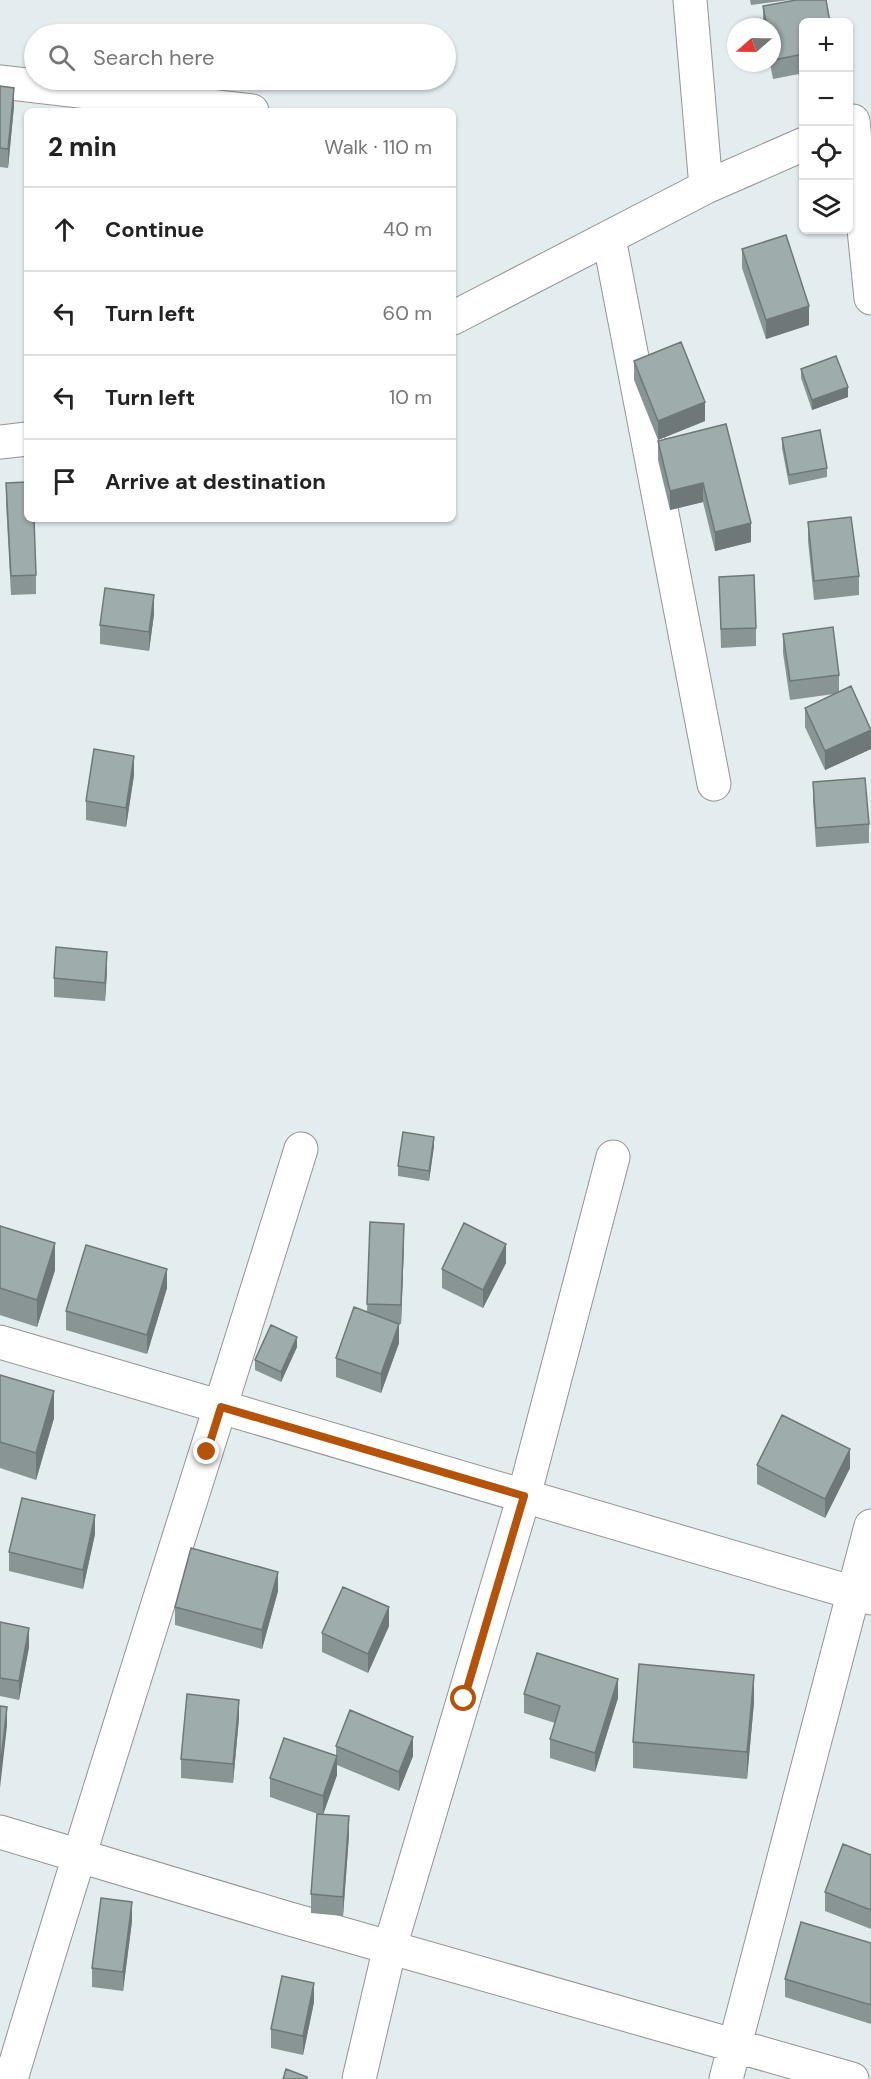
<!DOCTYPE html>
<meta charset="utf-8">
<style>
:root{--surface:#fff;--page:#f6f6f6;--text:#222;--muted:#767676;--line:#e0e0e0}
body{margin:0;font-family:"DM Sans",sans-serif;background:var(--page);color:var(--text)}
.controls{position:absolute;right:18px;top:18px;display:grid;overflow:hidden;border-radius:9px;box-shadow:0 2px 4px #0004}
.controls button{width:54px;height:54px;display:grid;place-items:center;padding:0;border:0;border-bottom:2px solid var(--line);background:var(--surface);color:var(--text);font:30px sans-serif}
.compass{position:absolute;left:727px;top:18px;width:54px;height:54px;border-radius:50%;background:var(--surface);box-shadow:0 2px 4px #0004;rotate:250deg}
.stop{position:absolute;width:18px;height:18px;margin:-14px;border:4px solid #b45309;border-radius:50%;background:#fff}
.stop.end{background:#b45309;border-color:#fff;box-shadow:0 2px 6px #0008}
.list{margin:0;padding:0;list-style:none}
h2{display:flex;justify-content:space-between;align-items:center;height:78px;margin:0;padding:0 24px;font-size:26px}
h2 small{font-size:20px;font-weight:400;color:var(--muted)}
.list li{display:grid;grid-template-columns:39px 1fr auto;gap:18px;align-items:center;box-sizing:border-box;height:84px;padding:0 24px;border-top:2px solid var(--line)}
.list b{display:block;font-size:22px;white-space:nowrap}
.list em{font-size:20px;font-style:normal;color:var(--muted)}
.icon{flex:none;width:33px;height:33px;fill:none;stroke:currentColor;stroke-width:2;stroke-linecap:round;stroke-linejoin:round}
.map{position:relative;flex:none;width:871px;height:2079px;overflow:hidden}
.search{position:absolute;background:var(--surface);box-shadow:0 2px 4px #0004;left:24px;top:24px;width:432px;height:66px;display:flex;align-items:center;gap:15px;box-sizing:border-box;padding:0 21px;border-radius:33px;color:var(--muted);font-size:22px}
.panel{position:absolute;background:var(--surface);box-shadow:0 2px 4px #0004;left:24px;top:108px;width:432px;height:414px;border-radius:9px}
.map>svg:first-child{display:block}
</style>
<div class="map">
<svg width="871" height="2079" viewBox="0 0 871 2079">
<rect width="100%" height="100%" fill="#e3ecee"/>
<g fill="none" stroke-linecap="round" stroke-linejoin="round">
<!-- street casing -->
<g stroke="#949494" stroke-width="35">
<path id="street" d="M690,0L706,187
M0,82L252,111
M853,121L871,298
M609,238L714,784
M453,318L706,187L804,144
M0,442L27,439
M0,1342L871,1598
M0,1832L283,1917L852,2079
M11,2079C104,1768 205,1459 301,1149
M359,2079L390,1947L524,1496L613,1157
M726,2079L871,1526"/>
</g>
<!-- street -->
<use href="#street" stroke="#fff" stroke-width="33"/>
</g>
<!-- wall -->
<path fill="#899494" d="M750,0H789L751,5Z
M763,6L804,22V73L773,79L770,63H772V27H763Z
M0,86L14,106L8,168L0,167Z
M742,249L809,325L766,339L742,268Z
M634,361L705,421L658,440L634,380Z
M801,369L848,397L812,410L801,378Z
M726,424L751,542L715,551L703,502L670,510L658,460V441Z
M782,438L827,468V477L789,485L782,448Z
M6,483L36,575V594L11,595L6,502Z
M808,522L859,576V595L814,600L808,541Z
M719,577L756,628V646L721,648Z
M154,614L149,651L100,644V625Z
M783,634L839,675V692L871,728V749L825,770L805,727V708L834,694L790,700L783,653Z
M134,775L126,827L86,820V801Z
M813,782L869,824V843L816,847L813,801Z
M107,971L105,1001L54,997V978Z
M434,1146L429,1181L398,1176V1166Z
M370,1222L404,1243L401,1324H398L399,1343L381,1393L336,1377V1358L367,1312Z
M0,1226L55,1270L37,1327L0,1315Z
M506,1263L483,1308L442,1288V1269Z
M167,1288L147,1354L66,1330V1311Z
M297,1347L281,1382L255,1370V1360Z
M0,1375L54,1418L36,1480L0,1468Z
M757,1465L850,1468L825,1518L757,1484Z
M95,1534L83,1589L9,1571V1552Z
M278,1591L262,1649L175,1625V1607Z
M0,1622L29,1647L19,1700L0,1696Z
M389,1626L368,1673L322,1652V1633Z
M524,1694L618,1698L595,1772L550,1758V1739L555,1723L524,1713Z
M754,1702L747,1779L633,1768V1742Z
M239,1718L233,1783L181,1778V1759Z
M336,1746L413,1756L399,1791L337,1765V1775L323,1814L349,1835L343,1916L311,1913V1894L318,1814L270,1797V1778L336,1756Z
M871,1855V1929L825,1911V1892Z
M132,1921L123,1991L92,1987V1968Z
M871,1943V2024L785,1997V1979Z
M314,2002L303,2055L271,2048V2029Z"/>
<!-- shaded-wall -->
<path fill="#6f7878" d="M14,88V106L8,168V149Z
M809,306V325L766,339V320Z
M848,387V397L812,410V400Z
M705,402V421L658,440V421Z
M703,483V502L670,510V491Z
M751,523V542L715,551V532Z
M154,595V614L149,651V632Z
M871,730V749L825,770V751Z
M134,756V775L126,827V808Z
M107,952V971L105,1001V983Z
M434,1137V1146L429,1181V1171Z
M404,1224V1243L401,1324V1305Z
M55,1243V1270L37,1327V1300Z
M506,1244V1263L483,1308V1290Z
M167,1269V1288L147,1354V1335Z
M399,1324V1343L381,1393V1374Z
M297,1337V1347L281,1382V1372Z
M54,1391V1418L36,1480V1453Z
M850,1449V1468L825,1518V1499Z
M95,1515V1534L83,1589V1570Z
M278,1572V1591L262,1649V1630Z
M389,1607V1626L368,1673V1654Z
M29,1628V1647L19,1700V1681Z
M754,1675V1702L747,1779V1752Z
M618,1679V1698L595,1772V1753Z
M239,1700V1718L233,1783V1764Z
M7,1707V1726L0,1788V1769Z
M413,1737V1756L399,1791V1772Z
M337,1756V1775L323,1815V1796Z
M349,1816V1835L343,1916V1897Z
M132,1902V1921L123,1991V1972Z
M314,1983V2002L303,2055V2036Z"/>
<!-- building -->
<path fill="#9facac" stroke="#6f7878" stroke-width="1.5" d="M796,0H826L830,22H804V54L773,60L772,55V27H767L763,6Z
M0,86L14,88L8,149L0,148Z
M786,235L809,306L766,320L742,249Z
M681,342L705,402L658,421L634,361Z
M836,356L848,387L812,400L801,369Z
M726,424L751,523L715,532L703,483L670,491L658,441Z
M820,430L827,468L789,475L782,438Z
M27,482V519H34L36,575L11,576L6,483Z
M851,517L859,576L814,581L808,522Z
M754,575L756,628L721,629L719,577Z
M105,588L154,595L149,632L100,625Z
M833,627L839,675L790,681L783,634Z
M851,686L871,730L825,751L805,708Z
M94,749L134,756L126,808L86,801Z
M865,778L869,824L816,828L813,782Z
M56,947L107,952L105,983L54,978Z
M403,1132L434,1137L429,1171L398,1166Z
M370,1222L404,1224L401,1305L367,1304Z
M464,1223L506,1244L483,1290L442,1269Z
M0,1226L55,1243L37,1300L0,1288Z
M86,1245L167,1269L147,1335L66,1311Z
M354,1307L399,1324L381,1374L336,1358Z
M271,1325L297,1337L281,1372L255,1360Z
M0,1375L54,1391L36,1453L0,1442Z
M782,1415L850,1449L825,1499L757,1465Z
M22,1498L95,1515L83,1570L9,1552Z
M191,1548L278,1572L262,1630L175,1607Z
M343,1587L389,1607L368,1654L322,1633Z
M0,1622L29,1628L19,1681L0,1678Z
M537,1653L618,1679L595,1753L550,1739L560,1706L524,1694Z
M639,1664L754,1675L747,1752L633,1742Z
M187,1694L239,1700L233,1764L181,1759Z
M0,1706L7,1707L0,1769Z
M350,1710L413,1737L399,1772L336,1746Z
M284,1738L337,1756L323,1796L270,1778Z
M317,1814L349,1816L343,1897L311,1894Z
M843,1844L871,1855V1910L825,1892Z
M101,1898L132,1902L123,1972L92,1968Z
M801,1922L871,1943V2005L785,1979Z
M282,1976L314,1983L303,2036L271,2029Z
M286,2069L307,2077V2079H283Z"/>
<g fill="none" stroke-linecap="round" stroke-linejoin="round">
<!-- route -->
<path stroke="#b45309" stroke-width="8" d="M207,1452L221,1407L524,1496L464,1699"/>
</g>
</svg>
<div class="controls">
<button>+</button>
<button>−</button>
<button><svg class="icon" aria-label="locate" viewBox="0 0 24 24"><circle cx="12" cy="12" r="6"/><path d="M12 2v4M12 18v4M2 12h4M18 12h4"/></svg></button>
<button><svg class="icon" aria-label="layers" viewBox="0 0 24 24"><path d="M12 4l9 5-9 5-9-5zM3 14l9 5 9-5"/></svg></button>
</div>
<svg class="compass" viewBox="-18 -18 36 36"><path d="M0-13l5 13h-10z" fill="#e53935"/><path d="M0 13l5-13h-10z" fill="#767676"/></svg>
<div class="stop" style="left:464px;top:1699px"></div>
<div class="stop end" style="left:207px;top:1452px"></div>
<div class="search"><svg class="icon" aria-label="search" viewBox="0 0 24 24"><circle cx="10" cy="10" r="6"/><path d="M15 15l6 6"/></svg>Search here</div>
<section class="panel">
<h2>2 min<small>Walk · 110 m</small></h2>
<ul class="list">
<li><svg class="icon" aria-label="ahead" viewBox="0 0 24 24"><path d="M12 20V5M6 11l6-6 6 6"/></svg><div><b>Continue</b></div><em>40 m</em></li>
<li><svg class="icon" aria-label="left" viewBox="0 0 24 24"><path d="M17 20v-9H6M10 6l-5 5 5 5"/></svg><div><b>Turn left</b></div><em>60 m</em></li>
<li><svg class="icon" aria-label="left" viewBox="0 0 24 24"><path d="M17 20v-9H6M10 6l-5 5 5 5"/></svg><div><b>Turn left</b></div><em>10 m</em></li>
<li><svg class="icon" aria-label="arrive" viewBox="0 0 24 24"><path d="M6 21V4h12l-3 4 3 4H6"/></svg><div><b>Arrive at destination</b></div></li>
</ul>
</section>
</div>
